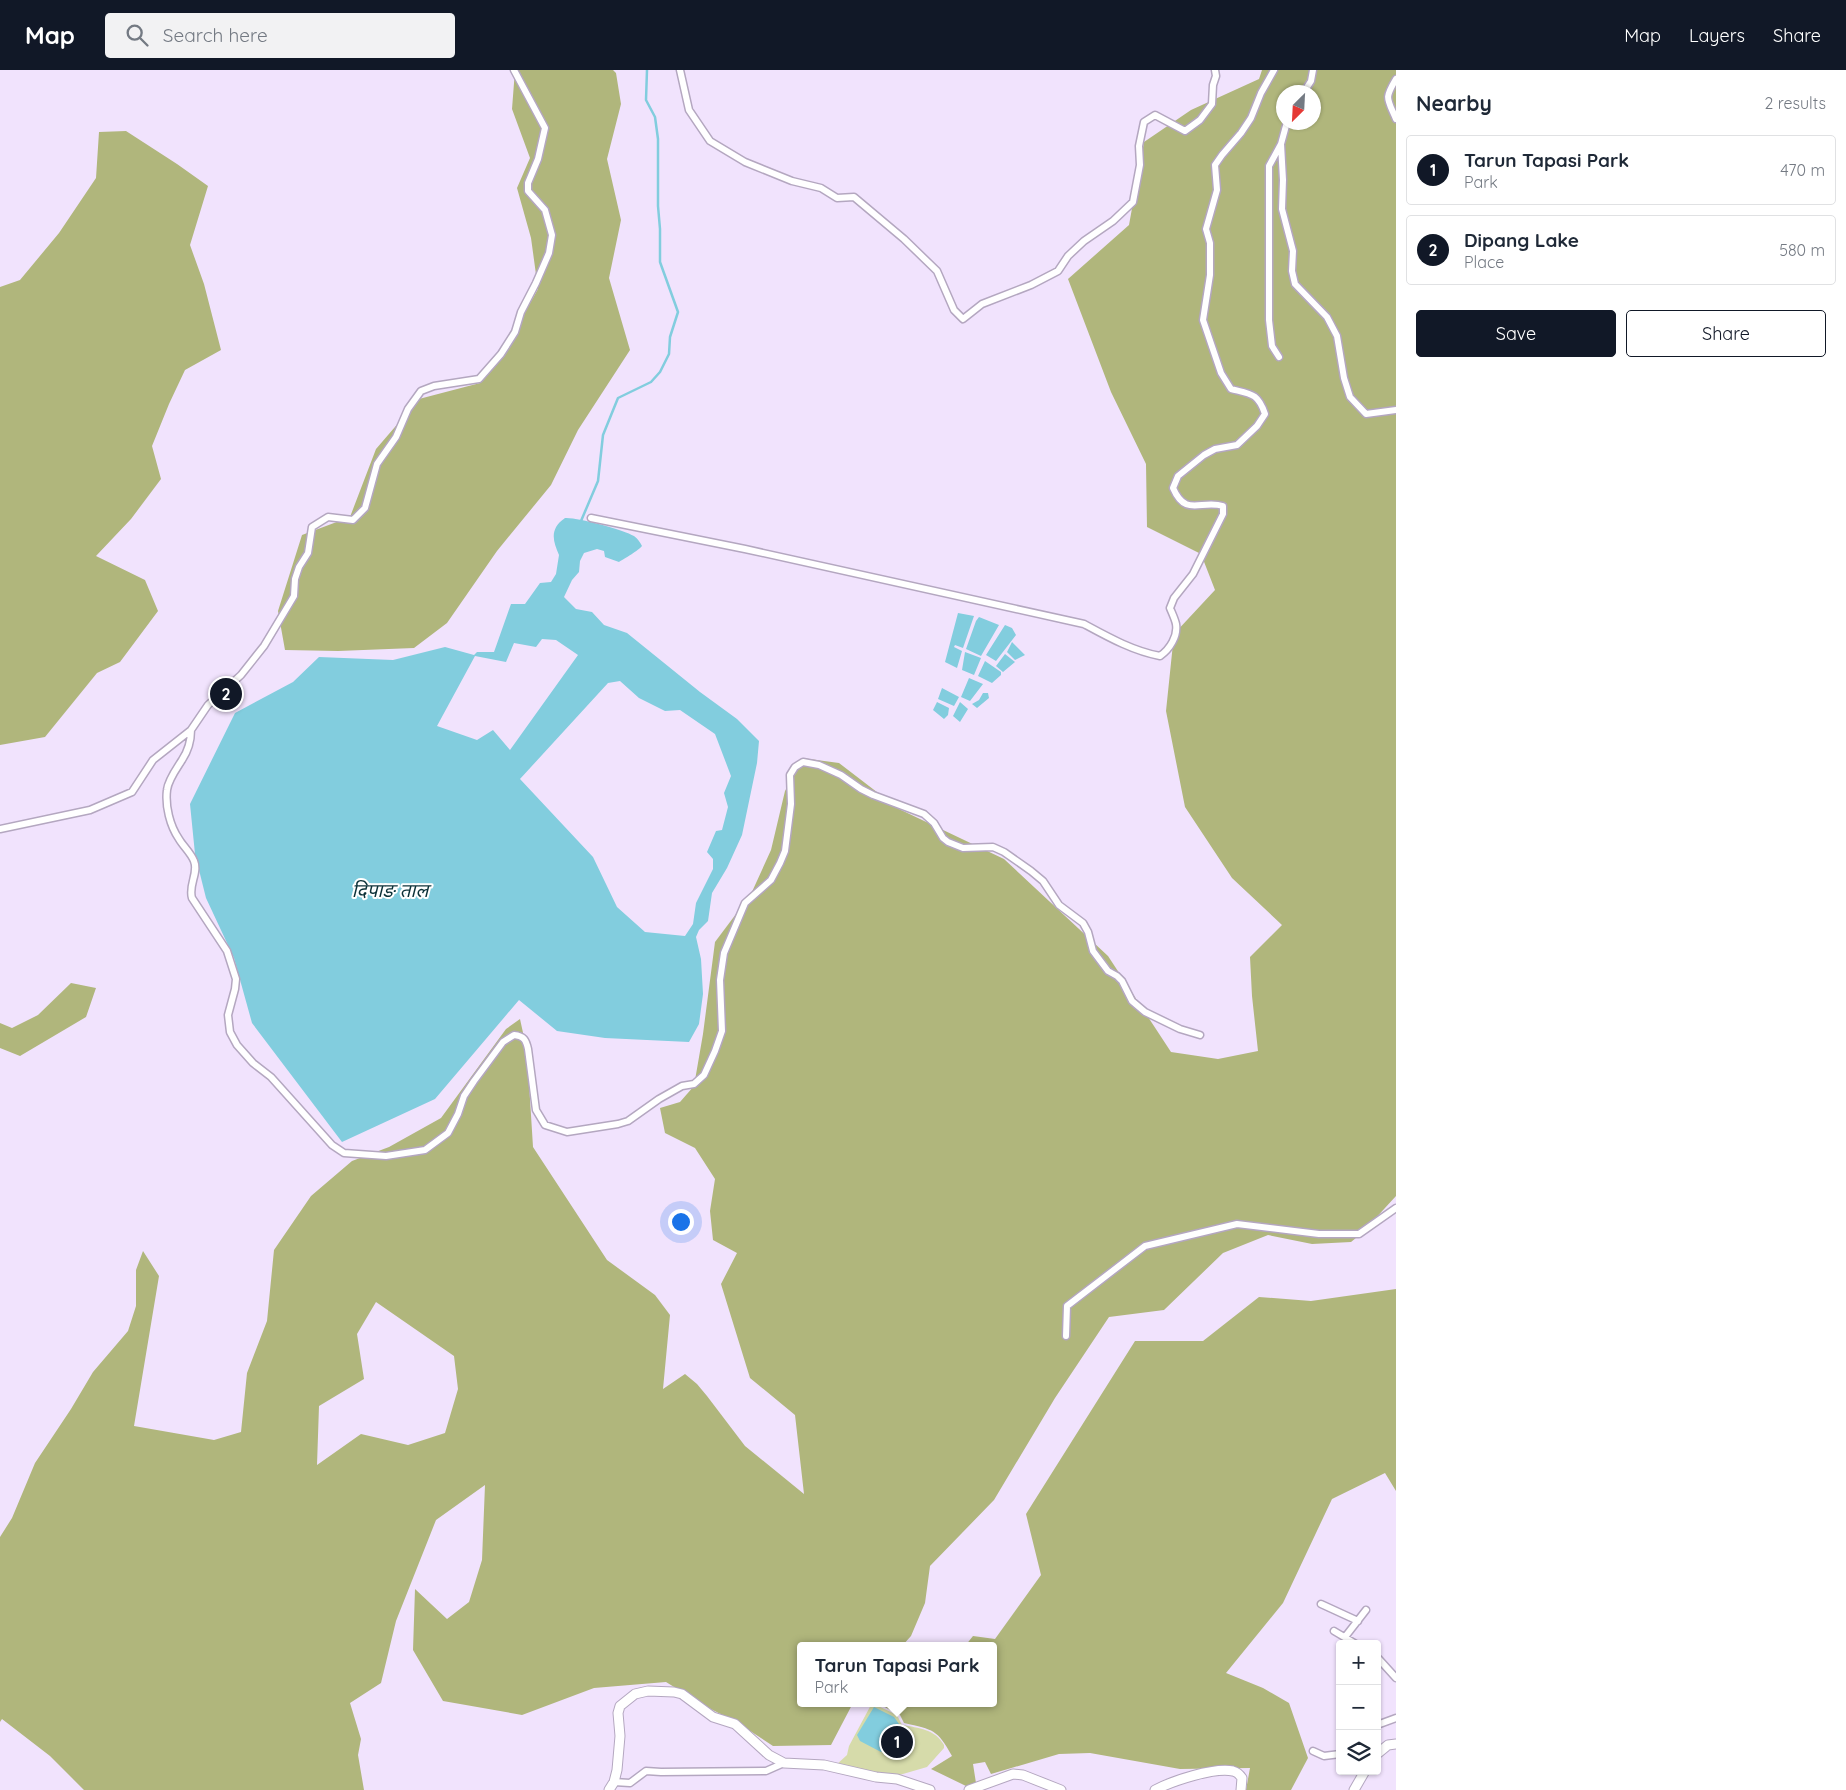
<!DOCTYPE html>
<meta charset="utf-8">
<style>
:root{--surface:#fff;--page:#f2f2f3;--text:#1f2937;--muted:#747a83;--line:#e0e1e3;--accent:#111827}
body{margin:0;font-family:Quicksand,"Noto Sans Devanagari",sans-serif;background:var(--page);color:var(--text)}
.controls{position:absolute;right:15px;bottom:15px;display:grid;overflow:hidden;border-radius:5px;box-shadow:0 1px 4px #0004}
.controls button{width:45px;height:45px;display:grid;place-items:center;padding:0;border:0;border-bottom:1px solid var(--line);background:var(--surface);color:var(--text);font:25px sans-serif}
.compass{position:absolute;left:1276px;top:15px;width:45px;height:45px;border-radius:50%;background:var(--surface);box-shadow:0 1px 4px #0004;rotate:204deg}
.you{position:absolute;left:680px;top:1151px;width:18px;height:18px;margin:-12px;border:4px solid #fff;border-radius:50%;background:#1a73e8;box-shadow:0 0 0 8px #1a73e833}
.badge{display:grid;place-items:center;width:32px;height:32px;border-radius:50%;background:var(--accent);color:#fff;font-size:16px;font-weight:700}
.pin{position:absolute;translate:-50% -50%;border:2px solid #fff;box-shadow:0 1px 5px #0006}
.popup{position:absolute;left:797px;top:1572px;width:200px;height:65px;box-sizing:border-box;display:grid;place-content:center;border-radius:5px;background:var(--surface);filter:drop-shadow(0 1px 4px #0005);font-size:16px;white-space:nowrap;color:var(--muted)}
.popup b{font-size:19px;color:var(--text)}
.popup::after{content:'';position:absolute;left:50%;top:100%;margin-left:-10px;border:10px solid transparent;border-top-color:var(--surface)}
.list{margin:0;padding:0;list-style:none}
h2{display:flex;justify-content:space-between;align-items:center;height:65px;margin:0;padding:0 20px;font-size:21px}
h2 small{font-size:16px;font-weight:400;color:var(--muted)}
.list li{display:grid;grid-template-columns:32px 1fr auto;gap:15px;align-items:center;box-sizing:border-box;height:70px;margin:0 10px 10px;padding:0 10px;border:1px solid var(--line);border-radius:5px}
.list b{display:block;font-size:19px;white-space:nowrap}
.list p{margin:0;font-size:16px;white-space:nowrap;color:var(--muted)}
.list em{font-size:16px;font-style:normal;color:var(--muted)}
.actions{display:flex;gap:10px;padding:15px 20px}
.actions a{flex:1;padding:11px 0;border:1px solid var(--accent);border-radius:5px;text-align:center;font-size:18px;color:var(--accent)}
.actions .main{background:var(--accent);color:#fff}
.icon{flex:none;width:28px;height:28px;fill:none;stroke:currentColor;stroke-width:2;stroke-linecap:round;stroke-linejoin:round}
.map{position:relative;flex:none;width:1396px;height:1720px;overflow:hidden}
header{display:flex;align-items:center;gap:30px;box-sizing:border-box;height:70px;padding:0 25px;background:var(--accent);color:#fff}
header strong{font-size:24px}
nav{display:flex;gap:28px;margin-inline-start:auto;font-size:18px}
.search{width:350px;height:45px;background:var(--page);display:flex;align-items:center;gap:12px;box-sizing:border-box;padding:0 18px;border-radius:5px;color:var(--muted);font-size:19px}
main{display:flex}
aside{flex:1;background:var(--surface)}
.map>svg:first-child{display:block}
</style>
<header>
<strong>Map</strong>
<div class="search"><svg class="icon" aria-label="search" viewBox="0 0 24 24"><circle cx="10" cy="10" r="6"/><path d="M15 15l6 6"/></svg>Search here</div>
<nav><a>Map</a><a>Layers</a><a>Share</a></nav>
</header>
<main>
<div class="map">
<svg width="1396" height="1720" viewBox="0 0 1396 1720">
<rect width="100%" height="100%" fill="#f1e3fd"/>
<!-- green -->
<path fill="#d6dbaa" d="M872,1633L897,1645L902,1655C919,1658 935,1659 944,1675V1678L927,1697L896,1706L835,1696L847,1685L849,1676Z"/>
<!-- forest -->
<path fill="#b0b67c" fill-rule="evenodd" d="M515,0H613L616,3L621,34L607,89L621,150L609,208L630,280L578,360L551,415L497,481L447,553L414,578L338,581L285,580L278,541L302,465L350,447L376,379L419,329L480,313L508,272L538,219L531,168L517,118L530,88L512,39Z
M1262,0H1396V1126L1362,1163L1351,1172L1312,1174L1268,1165L1223,1183L1164,1240L1109,1247L1055,1328L994,1430L930,1496L925,1533L911,1566L902,1576H801V1633H853L831,1675L773,1676L738,1653L705,1636L666,1612L594,1618L522,1645L443,1631L413,1580L415,1519L447,1549L469,1532L482,1490L485,1415L436,1450L396,1551L381,1613L350,1633L361,1669L358,1685L364,1720H84L50,1686L2,1649L0,1652V1467L12,1448L35,1393L71,1339L93,1302L128,1261L136,1236V1200L143,1181L159,1206L134,1356L214,1370L241,1362L247,1303L267,1251L274,1180L311,1126L352,1091L389,1077L441,1048L506,959L520,949L527,981L533,1077L607,1190L655,1225L670,1245L663,1319L685,1304L697,1314L707,1326L745,1376L804,1424L795,1345L750,1308L721,1214L737,1183L713,1170L710,1141L715,1109L695,1078L665,1063L660,1038L680,1032L694,1016L703,964L715,872L751,824L771,780L785,721L802,688L839,693L899,739L1004,789L1108,886L1171,982L1218,989L1258,981L1252,926L1250,887L1282,855L1232,808L1185,737L1166,641L1174,564L1215,520L1201,484L1147,457L1146,394L1111,322L1068,209L1129,155L1144,72L1191,40L1259,9ZM1284,22H1314V52H1284ZM376,1232L454,1286L458,1319L445,1363L408,1375L361,1364L317,1395L319,1336L364,1309L357,1264Z
M126,61L177,94L208,116L190,175L204,214L221,280L185,300L169,334L152,376L161,409L131,449L96,486L145,510L158,541L120,592L97,603L45,667L0,675V217L20,210L59,163L96,108L99,62Z
M71,913L96,918L86,947L20,986L0,978V953L12,958L38,945Z
M1396,1219V1421L1385,1403L1332,1429L1283,1533L1226,1603L1263,1618L1289,1633L1308,1688L1291,1720H1246L1250,1698L1180,1699L1090,1683L1059,1684L991,1704L985,1692L973,1694L976,1713L966,1716L931,1699L952,1686C937,1659 934,1660 904,1653L900,1645L877,1633H993V1576H965L973,1566L995,1569L1041,1505L1026,1444L1135,1271H1203L1259,1227L1311,1231Z"/>
<!-- water -->
<path fill="#82cdde" fill-rule="evenodd" d="M565,448C577,447 624,460 634,466C638,469 640,472 642,476C639,480 624,489 619,492L605,487L604,481L597,479L584,483L580,491L579,502L572,510L564,527L576,539L592,542L604,555L627,563L700,622L737,649L759,671L757,693L742,765L727,798L712,823L708,851L699,860L696,867L701,889L703,924L699,954L689,972L605,968L557,961L519,930L435,1029L342,1072L252,953L234,888L206,828L195,784L190,734L235,643L293,612L319,587L393,590L445,577L474,585L477,582H494L511,534H525L540,513L551,512L556,504L559,485C553,471 549,459 565,448ZM542,569L556,570L578,585L510,680L493,660L477,670L437,656L475,586L506,592L514,573L536,577ZM620,611L639,628L665,641L680,640L715,664L731,706L724,723L728,737L722,760L716,761L707,782L713,789V799L696,833L693,854L685,866L645,862L617,837L593,787L520,709L608,613Z
M958,543L974,546L963,578L955,575L954,577L962,581L957,598L945,592Z
M979,547L999,555L981,586L966,579L976,551Z
M1005,555L1012,558L1016,565L996,591L986,585Z
M1012,572L1025,585L1015,590L1007,582Z
M965,582L981,588L974,605L962,600Z
M1005,584L1015,592L1003,602L996,596Z
M985,591L1001,602V605L992,613L978,606Z
M969,608L983,614L970,631L961,627Z
M942,618L959,627L954,636L938,629Z
M983,623H988L989,628L977,638L972,634L979,630Z
M937,632L949,638L948,645L944,649L933,640Z
M960,632L968,639L960,652L953,646Z
M874,1637L894,1647L899,1654L889,1676L881,1682L860,1671L857,1665Z"/>
<g fill="none" stroke-linecap="round" stroke-linejoin="round">
<!-- stream -->
<path stroke="#82cdde" stroke-width="2.5" d="M581,451L598,411L603,365L618,328L651,312L660,302L669,284L670,267L678,242L660,192V159L658,136V69L655,47L646,30L647,0"/>
<!-- minor casing -->
<g stroke="#b4a7c0" stroke-width="9">
<path id="minor" d="M680,0L689,40L710,71L745,92L792,111L821,118L837,128L854,127L904,169L937,201L954,240L963,249L982,234L1031,215L1058,201L1068,186L1084,171L1113,151L1133,132L1140,95L1139,76L1144,52L1155,45L1185,61L1200,50L1212,34L1213,15L1216,6L1215,0
M1396,9C1384,29 1387,28 1396,49
M1304,22L1311,11L1313,0
M1281,74L1283,110L1282,139L1293,181L1292,201L1295,214L1327,247L1337,266L1344,308L1350,327L1366,344L1396,340
M1279,287L1272,276L1269,250V96L1281,74L1287,52
M591,448L745,479L1084,554C1108,567 1133,581 1160,586C1170,579 1178,566 1176,554C1175,549 1172,543 1170,538L1174,528L1193,504L1223,444V436C1201,429 1186,448 1173,418L1178,406L1204,385L1215,379L1237,375L1257,356L1265,344C1258,323 1251,324 1231,319L1221,303L1203,250L1210,205V173L1206,159L1217,120L1215,95L1222,85L1241,63L1251,48L1261,23L1274,0
M191,660C191,671 188,681 182,690C177,698 168,710 167,720C165,736 170,756 179,769C183,776 191,783 194,791C199,803 188,815 192,828L227,881L236,909L235,919L228,945L230,962L237,975L253,993L271,1007L332,1075L344,1083L386,1086L425,1080L448,1063L458,1044L464,1026L474,1011L503,972L514,965C524,966 526,970 528,979L536,1040L545,1055L567,1062L618,1054L628,1051L659,1029L682,1016L694,1014L704,1005L715,981L722,961L720,910L724,883L745,833L771,810L780,793L785,781L791,734L790,705L795,697L803,692L819,695L841,705L861,719L873,725L924,744L934,753L943,768L948,772L963,778L993,777L1004,782L1031,801L1043,811L1059,835L1083,853L1088,862L1093,881L1108,901L1117,906L1122,911L1132,931L1145,942L1180,959L1200,965
M0,759L90,740L132,722L153,690L191,660L208,635L241,605L264,576L294,526L295,509L299,497L308,483L312,457L328,447L353,450L365,438L377,394L396,367L408,339L421,321L434,316L479,309L501,284L515,262L521,242L536,213L549,183L552,165L545,140L528,121V113L538,89L545,58L514,0
M1066,1266L1067,1236L1145,1176L1237,1154L1319,1164H1359L1396,1138
M1321,1534L1358,1551
M1334,1561L1356,1574
M1345,1567L1366,1540
M1377,1587L1396,1608
M1377,1655L1396,1648
M1313,1681L1324,1686L1340,1684
M614,1712L630,1713L646,1701L661,1702L766,1701L784,1693"/>
</g>
<!-- secondary casing -->
<g stroke="#b4a7c0" stroke-width="11">
<path id="secondary" d="M1377,1684L1388,1675L1396,1674
M609,1720L614,1712L617,1700L620,1666L618,1643L620,1636L635,1624L648,1621L674,1622L682,1624L713,1647L735,1654L769,1685L784,1693L824,1695L876,1707L897,1709L930,1720
M969,1720L1013,1704L1023,1705L1061,1720
M1155,1720C1172,1711 1214,1697 1233,1701C1237,1702 1240,1705 1242,1708L1241,1720
M1354,1720L1365,1701"/>
</g>
<!-- minor -->
<use href="#minor" stroke="#fff" stroke-width="6"/>
<!-- secondary -->
<use href="#secondary" stroke="#fff" stroke-width="9"/>
</g>
<g text-anchor="middle" stroke-width="4" stroke-linejoin="round" paint-order="stroke">
<!-- water labels -->
<g font-size="19" font-style="italic" fill="#0b3138" stroke="#fff">
<text x="390" y="827">दिपाङ ताल</text>
</g>
</g>
</svg>
<div class="controls">
<button>+</button>
<button>−</button>
<button><svg class="icon" aria-label="layers" viewBox="0 0 24 24"><path d="M12 4l9 5-9 5-9-5zM3 14l9 5 9-5"/></svg></button>
</div>
<svg class="compass" viewBox="-18 -18 36 36"><path d="M0-13l5 13h-10z" fill="#e53935"/><path d="M0 13l5-13h-10z" fill="#747a83"/></svg>
<div class="you"></div>
<div class="pin badge" style="left:897px;top:1672px">1</div>
<div class="popup"><b>Tarun Tapasi Park</b>Park</div>
<div class="pin badge" style="left:226px;top:624px">2</div>
</div>
<aside>
<h2>Nearby<small>2 results</small></h2>
<ul class="list">
<li><span class="badge">1</span><div><b>Tarun Tapasi Park</b><p>Park</p></div><em>470 m</em></li>
<li><span class="badge">2</span><div><b>Dipang Lake</b><p>Place</p></div><em>580 m</em></li>
</ul>
<div class="actions"><a class="main">Save</a><a>Share</a></div>
</aside>
</main>
